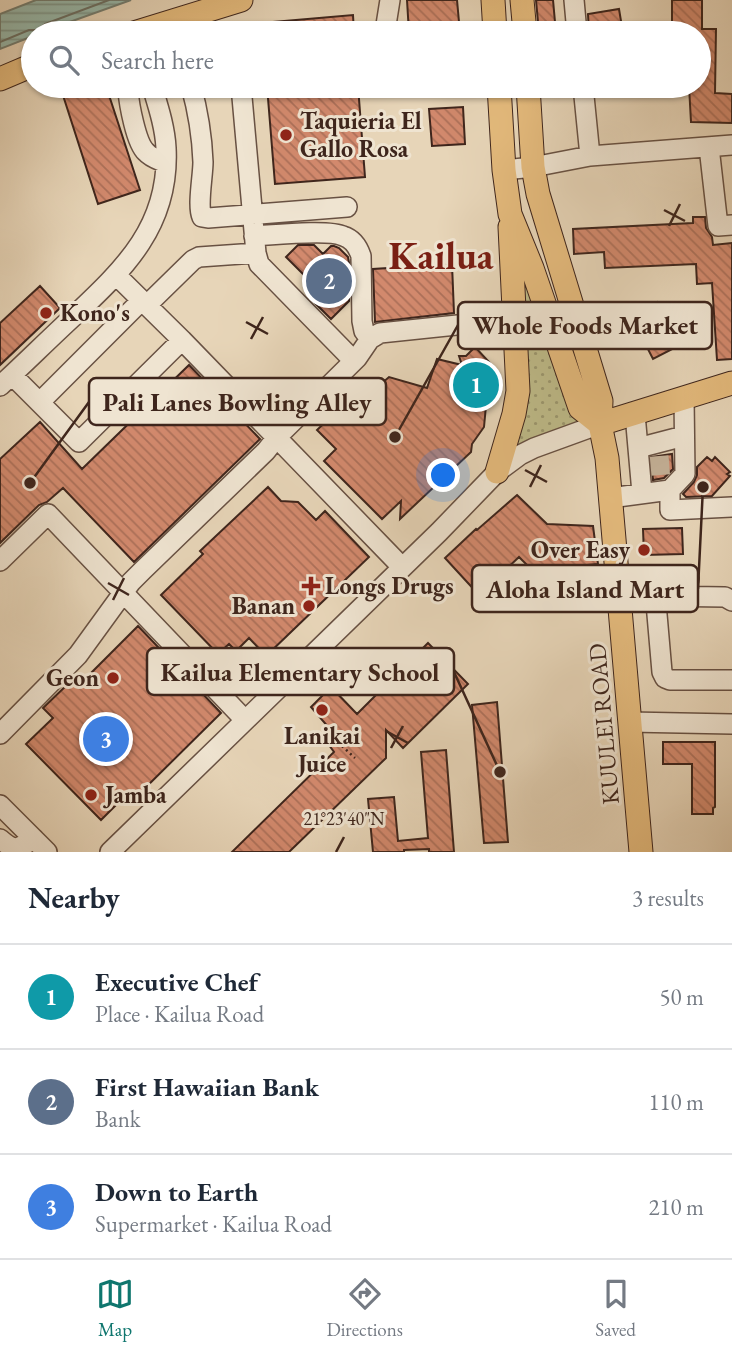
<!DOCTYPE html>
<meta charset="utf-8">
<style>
:root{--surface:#fff;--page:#f6f6f7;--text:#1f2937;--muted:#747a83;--line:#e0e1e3;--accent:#0f766e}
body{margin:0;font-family:"EB Garamond",serif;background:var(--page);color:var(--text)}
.you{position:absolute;left:444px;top:476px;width:24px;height:24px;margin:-18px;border:5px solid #fff;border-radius:50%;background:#1a73e8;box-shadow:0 0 0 10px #1a73e833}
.badge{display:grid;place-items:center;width:46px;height:46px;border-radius:50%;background:var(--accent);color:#fff;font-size:23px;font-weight:700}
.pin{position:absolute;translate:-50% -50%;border:4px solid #fff;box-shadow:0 2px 7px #0006}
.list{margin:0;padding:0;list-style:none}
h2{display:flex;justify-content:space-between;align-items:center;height:91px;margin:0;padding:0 28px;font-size:30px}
h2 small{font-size:23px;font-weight:400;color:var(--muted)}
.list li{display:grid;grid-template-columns:46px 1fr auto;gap:21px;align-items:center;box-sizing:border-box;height:105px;padding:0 28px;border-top:2px solid var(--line)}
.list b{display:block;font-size:26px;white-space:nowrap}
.list p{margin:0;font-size:23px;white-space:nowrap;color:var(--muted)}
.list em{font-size:23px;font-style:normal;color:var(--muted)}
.icon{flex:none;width:38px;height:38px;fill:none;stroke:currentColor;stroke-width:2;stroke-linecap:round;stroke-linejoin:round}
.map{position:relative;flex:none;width:732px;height:852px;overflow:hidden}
.search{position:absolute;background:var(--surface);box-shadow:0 2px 5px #0004;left:21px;right:21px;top:21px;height:77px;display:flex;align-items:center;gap:18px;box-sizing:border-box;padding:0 24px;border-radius:38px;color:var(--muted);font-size:26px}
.sheet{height:406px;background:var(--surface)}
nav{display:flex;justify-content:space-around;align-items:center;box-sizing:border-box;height:98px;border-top:2px solid var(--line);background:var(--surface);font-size:19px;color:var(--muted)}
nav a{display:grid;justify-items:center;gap:4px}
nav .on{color:var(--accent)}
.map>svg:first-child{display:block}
</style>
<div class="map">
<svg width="732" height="852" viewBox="0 0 732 852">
<defs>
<pattern id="grass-dots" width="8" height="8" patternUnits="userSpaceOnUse" patternTransform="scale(1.75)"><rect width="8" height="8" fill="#bebb89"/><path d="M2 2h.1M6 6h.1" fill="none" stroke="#9c986f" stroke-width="1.8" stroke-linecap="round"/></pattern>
<pattern id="water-rules" width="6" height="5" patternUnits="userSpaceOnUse" patternTransform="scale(1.75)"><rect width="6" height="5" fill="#97b9ac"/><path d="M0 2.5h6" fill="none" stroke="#7d968b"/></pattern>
<pattern id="building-back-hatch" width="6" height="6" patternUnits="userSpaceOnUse" patternTransform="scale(1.75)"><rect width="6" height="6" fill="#d2896d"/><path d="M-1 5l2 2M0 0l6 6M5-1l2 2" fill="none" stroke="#ac7059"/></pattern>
</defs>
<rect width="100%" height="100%" fill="#e7d5b8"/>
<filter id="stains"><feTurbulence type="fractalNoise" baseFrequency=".00286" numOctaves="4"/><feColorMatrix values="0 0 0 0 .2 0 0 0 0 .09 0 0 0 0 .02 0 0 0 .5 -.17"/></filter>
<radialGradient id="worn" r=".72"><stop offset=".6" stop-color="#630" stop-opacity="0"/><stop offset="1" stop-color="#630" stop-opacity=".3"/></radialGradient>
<!-- grass -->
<path fill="url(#grass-dots)" stroke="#7e7052" stroke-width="2" d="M510,214L600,424L520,455L506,437Z"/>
<!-- water -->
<path fill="url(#water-rules)" stroke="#737e72" stroke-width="2" d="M36,0H131L39,33H33V36L0,49V14Z"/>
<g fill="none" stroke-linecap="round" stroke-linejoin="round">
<!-- shore -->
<path stroke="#6a6f64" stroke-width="2" d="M0,42L29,30H38L45,24L109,0"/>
</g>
<!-- building -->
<path fill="url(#building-back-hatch)" stroke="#3e251c" stroke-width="2" d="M407,0H457L460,33H409Z
M536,0H553L556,33H539Z
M672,0H702V29H716L715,93L732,94V123L691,122L689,86H699V33H672Z
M619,9L623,33H589L588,14Z
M353,15L354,33H263L262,23Z
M60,86H106L140,190L98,204Z
M267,86H358L365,177L275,184Z
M463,107L465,144L432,146L429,109Z
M693,217H705L706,228L712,237L713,245L732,243V359L717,360L712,283L697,284L696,264L605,268L604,252L574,254L573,229L693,223Z
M298,245H314L323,254L331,246H334L339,248L348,257L349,263L339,273L349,284V301L331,319L310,298L319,290L286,257Z
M452,264L454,313L375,322L373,269Z
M40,286L60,308L0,365V323Z
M657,302L680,345L653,359L631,316Z
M475,347L490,363L484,427L472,444L471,452L400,519L401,501L382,519L324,461L336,449L317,430L366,383L373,391L389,377L427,388L437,359L462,365L459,356H466Z
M189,365L260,439L134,562L63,488L47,502L39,505L0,543V459L40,422L82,469Z
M672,454L673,469L664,478L653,480L651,457Z
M707,457L712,461L715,457L730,472L727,474L730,476L712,496L686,497L683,494L694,482L697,475V467Z
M268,487L281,501L298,502L316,520L325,511L369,557L266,656L249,638L236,651L229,644L218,654L161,595L203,554L200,551Z
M517,495L547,524L593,526L598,564L532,570L519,557L479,595L445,558L476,529L477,530Z
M682,528L683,554L644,555L643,529Z
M138,626L221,713L134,799L128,793L101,820L26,744L53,718L43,708L71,681L77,687Z
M428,643L468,684L403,748L386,730V758L289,852H232L334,752L329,745L336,736L311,707L331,687L357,714Z
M497,702L508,842L484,843L472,705Z
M663,742H715V807L713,808V814H692V764H663Z
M446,750L454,852H429V849L404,850V852H373L368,799L394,797L398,841L428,838L421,752Z"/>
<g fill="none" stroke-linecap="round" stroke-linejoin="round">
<!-- minor-tunnel -->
<path stroke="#c5b299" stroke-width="19" stroke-dasharray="19 10" stroke-linecap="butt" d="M659,456L661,481"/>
<!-- minor casing -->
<g stroke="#685143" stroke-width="22">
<path id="minor" d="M574,0L577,33
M387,33L386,25L390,0
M137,86L128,90C129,104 136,143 146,152C151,158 159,160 166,163
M191,86C198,111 202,136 203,162C203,176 197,206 202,217L208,218L347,207
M583,86L590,156
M709,147L718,226L732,225
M504,170L533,167L590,156L732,145
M254,236C273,235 329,229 343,236C353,239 358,247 361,256L362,321L364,331L370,339
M256,253L259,264L354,361
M116,275L182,340L402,567
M147,305L193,260L199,257L256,253L241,86
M12,375L79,442L182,340
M0,386C25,363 49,339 74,316C125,268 170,225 166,148C165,127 158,106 152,86
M40,402L142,300
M635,414L638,448L684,436
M638,448L642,493
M670,490V510L732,507
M610,498L670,490L685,474L684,398
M0,561L48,514L245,720
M618,580L689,579
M654,580L662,672L665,678L670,680H732
M655,596L725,597L732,601
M629,722L732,724
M0,734L78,655L131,582L143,570L266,451L277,437L357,358L370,339L380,333L515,319
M0,805L47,852
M0,839C15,852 17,849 34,839
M110,852L439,532L497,472L520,455L534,448L600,424"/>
</g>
<!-- major casing -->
<g stroke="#3e251c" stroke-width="25">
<path id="major" d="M493,0L495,33
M522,0L525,33
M134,33L241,0
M0,79L33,65
M499,86L504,170L510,214L532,268L580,408L600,424
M528,86L533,167L538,194L601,401L600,424L607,458L641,852
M600,424L732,383
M497,472L514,414L518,391L510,227"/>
</g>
<!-- path -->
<path stroke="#3e251c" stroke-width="2.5" stroke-dasharray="2 3.5" stroke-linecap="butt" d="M342,746L355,758"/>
<!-- minor -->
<use href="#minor" stroke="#efe4d1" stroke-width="19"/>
<!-- major -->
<use href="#major" stroke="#e4ba7c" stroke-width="23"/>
</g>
<!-- ticks -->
<path fill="none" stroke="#3e251c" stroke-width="2.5" d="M664,210L685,221M669,226L680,204M246,322L268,334M251,339L263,317M525,470L547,482M530,487L541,465M108,583L129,595M113,600L124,578M386,731L408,743M391,748L403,726M336,852L344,837"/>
<!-- markers -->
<g fill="#8f2418" stroke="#efe4d1" stroke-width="2.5">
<circle cx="286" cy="135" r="7"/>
<circle cx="46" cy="313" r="7"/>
<circle cx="644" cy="550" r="7"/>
<path d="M307.5 575.5h7v7h7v7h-7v7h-7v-7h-7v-7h7z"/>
<circle cx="309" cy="606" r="7"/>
<circle cx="113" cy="678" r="7"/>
<circle cx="322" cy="710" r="7"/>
<circle cx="91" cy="795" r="7"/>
</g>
<g text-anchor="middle" stroke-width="6" stroke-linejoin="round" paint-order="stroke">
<!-- poi labels -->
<g font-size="24" font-weight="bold" fill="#3e251c" stroke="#efe4d1" text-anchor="start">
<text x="300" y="129">Taquieria El<tspan x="300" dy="28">Gallo Rosa</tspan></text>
<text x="60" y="321">Kono's</text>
<text x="630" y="558" text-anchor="end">Over Easy</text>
<text x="325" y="594">Longs Drugs</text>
<text x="295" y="614" text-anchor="end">Banan</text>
<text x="99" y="686" text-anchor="end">Geon</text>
<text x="322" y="744" text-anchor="middle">Lanikai<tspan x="322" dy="28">Juice</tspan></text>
<text x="105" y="803">Jamba</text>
</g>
<!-- street labels -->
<g font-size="24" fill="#3e251c" stroke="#efe4d1">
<text transform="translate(604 724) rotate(-95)" y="8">KUULEI ROAD</text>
</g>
<!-- town labels -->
<g font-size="38" font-weight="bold" fill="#7a1f14" stroke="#efe4d1">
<text x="441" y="269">Kailua</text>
</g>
</g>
<g font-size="18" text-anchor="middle" fill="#3e251c" stroke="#efe4d1" stroke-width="6" stroke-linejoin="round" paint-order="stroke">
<text x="344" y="825">21°23'40"N</text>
</g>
<!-- callouts -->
<path fill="none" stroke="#3e251c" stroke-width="2.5" d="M395 437L458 325M30 483L89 402M703 487L698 589M500 772L454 672"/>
<g fill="#3e251c" stroke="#efe4d1" stroke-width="2.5">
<circle cx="395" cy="437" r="7"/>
<circle cx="30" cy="483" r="7"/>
<circle cx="703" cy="487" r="7"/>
<circle cx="500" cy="772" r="7"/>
</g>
<g fill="#efe4d1" stroke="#3e251c" stroke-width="2.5">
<rect x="458" y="302" width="254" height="47" rx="7"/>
<rect x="89" y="378" width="297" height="47" rx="7"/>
<rect x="472" y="565" width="226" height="47" rx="7"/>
<rect x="147" y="648" width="307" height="47" rx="7"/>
</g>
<g font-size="26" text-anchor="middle" font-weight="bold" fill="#3e251c">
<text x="585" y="334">Whole Foods Market</text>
<text x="237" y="411">Pali Lanes Bowling Alley</text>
<text x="585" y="598">Aloha Island Mart</text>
<text x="300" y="681">Kailua Elementary School</text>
</g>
<rect width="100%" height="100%" filter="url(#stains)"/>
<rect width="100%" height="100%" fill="url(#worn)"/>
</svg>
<div class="you"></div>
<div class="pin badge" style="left:476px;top:385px;background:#0f9aa8">1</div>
<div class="pin badge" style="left:329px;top:281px;background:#5c6f8a">2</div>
<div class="pin badge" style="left:106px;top:739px;background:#3f7fe0">3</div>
<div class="search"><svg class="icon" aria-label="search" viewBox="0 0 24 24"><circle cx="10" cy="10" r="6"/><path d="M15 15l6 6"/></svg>Search here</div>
</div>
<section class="sheet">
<h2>Nearby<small>3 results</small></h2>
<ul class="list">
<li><span class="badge" style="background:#0f9aa8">1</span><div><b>Executive Chef</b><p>Place · Kailua Road</p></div><em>50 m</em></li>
<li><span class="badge" style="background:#5c6f8a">2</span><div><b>First Hawaiian Bank</b><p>Bank</p></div><em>110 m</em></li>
<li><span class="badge" style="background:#3f7fe0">3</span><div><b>Down to Earth</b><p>Supermarket · Kailua Road</p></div><em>210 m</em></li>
</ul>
</section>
<nav>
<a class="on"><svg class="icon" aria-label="map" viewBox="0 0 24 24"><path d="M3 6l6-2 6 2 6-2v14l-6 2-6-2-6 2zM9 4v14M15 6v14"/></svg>Map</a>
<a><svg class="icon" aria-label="directions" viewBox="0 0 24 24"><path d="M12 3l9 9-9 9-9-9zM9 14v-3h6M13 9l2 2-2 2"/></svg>Directions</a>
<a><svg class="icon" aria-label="saved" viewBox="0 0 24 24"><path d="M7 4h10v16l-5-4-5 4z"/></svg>Saved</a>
</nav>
